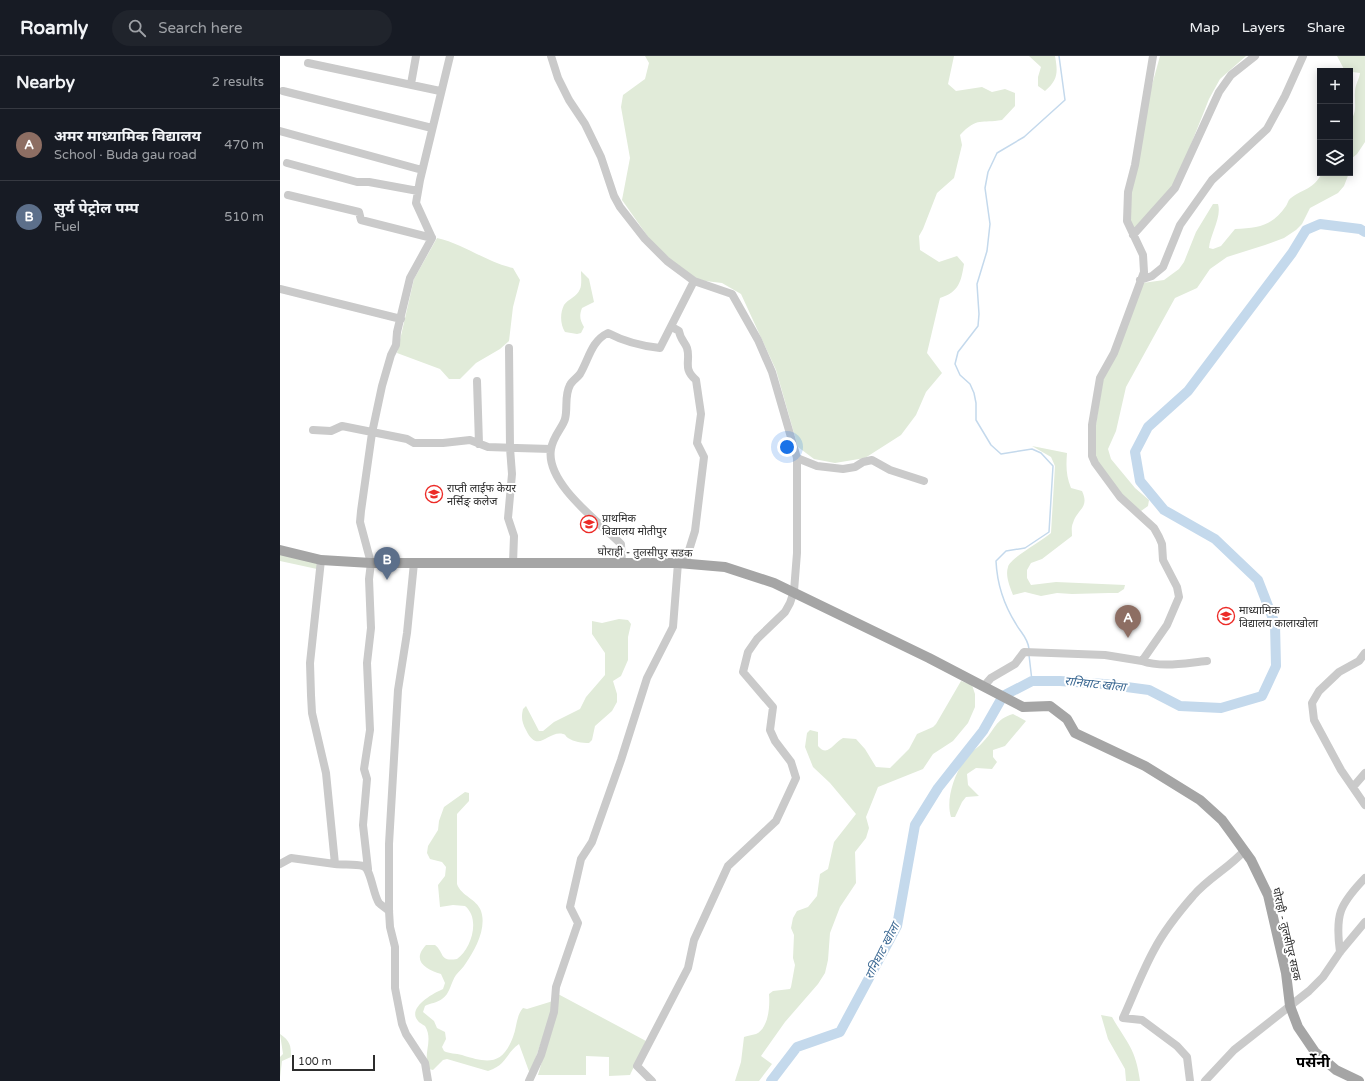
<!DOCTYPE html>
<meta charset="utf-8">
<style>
:root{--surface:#171b24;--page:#20242c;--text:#f1f3f6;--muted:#9ea1a6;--line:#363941;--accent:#8c9099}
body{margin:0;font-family:"Varela Round","Noto Sans Devanagari",sans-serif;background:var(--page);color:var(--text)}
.controls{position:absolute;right:12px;top:12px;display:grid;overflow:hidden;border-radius:0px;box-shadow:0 2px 10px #0003}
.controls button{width:36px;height:36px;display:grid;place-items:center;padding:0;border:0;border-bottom:1px solid var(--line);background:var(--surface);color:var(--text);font:20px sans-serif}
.scale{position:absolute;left:12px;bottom:10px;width:83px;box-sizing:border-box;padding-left:4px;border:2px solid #2d2d2d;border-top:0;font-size:11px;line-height:14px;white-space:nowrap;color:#2d2d2d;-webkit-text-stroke:3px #fff;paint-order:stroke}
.you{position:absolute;left:507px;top:391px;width:14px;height:14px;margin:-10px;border:3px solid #fff;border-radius:50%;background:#1a73e8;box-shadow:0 0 0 6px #1a73e833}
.badge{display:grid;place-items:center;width:26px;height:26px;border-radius:50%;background:var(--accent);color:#fff;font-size:13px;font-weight:700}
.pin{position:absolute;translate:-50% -33px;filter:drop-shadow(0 1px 2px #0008)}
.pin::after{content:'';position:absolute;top:21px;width:14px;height:12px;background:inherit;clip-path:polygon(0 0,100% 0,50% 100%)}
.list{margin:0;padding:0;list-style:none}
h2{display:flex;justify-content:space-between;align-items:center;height:52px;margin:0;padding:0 16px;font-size:17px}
h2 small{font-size:13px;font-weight:400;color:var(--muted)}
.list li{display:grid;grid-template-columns:26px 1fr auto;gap:12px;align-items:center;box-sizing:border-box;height:72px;padding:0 16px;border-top:1px solid var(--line)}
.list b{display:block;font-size:15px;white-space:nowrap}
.list p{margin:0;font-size:13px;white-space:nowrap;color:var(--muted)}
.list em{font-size:13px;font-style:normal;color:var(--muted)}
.icon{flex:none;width:22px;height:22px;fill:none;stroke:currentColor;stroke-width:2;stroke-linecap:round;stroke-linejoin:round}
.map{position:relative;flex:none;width:1085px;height:1025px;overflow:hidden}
header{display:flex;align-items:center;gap:24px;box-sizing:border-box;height:56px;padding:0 20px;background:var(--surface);border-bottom:1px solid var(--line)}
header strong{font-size:19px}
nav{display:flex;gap:22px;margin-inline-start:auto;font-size:14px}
.search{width:280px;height:36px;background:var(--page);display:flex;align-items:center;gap:10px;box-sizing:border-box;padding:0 14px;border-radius:22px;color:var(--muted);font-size:15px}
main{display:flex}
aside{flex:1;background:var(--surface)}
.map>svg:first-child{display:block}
</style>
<header>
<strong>Roamly</strong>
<div class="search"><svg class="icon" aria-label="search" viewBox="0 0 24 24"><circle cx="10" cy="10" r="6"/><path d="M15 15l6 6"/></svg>Search here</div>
<nav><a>Map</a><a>Layers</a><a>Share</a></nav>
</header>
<main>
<aside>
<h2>Nearby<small>2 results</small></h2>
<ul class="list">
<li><span class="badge" style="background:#8d6e63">A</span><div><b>अमर माध्यामिक विद्यालय</b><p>School · Buda gau road</p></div><em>470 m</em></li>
<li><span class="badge" style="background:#5c6f8a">B</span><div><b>सुर्य पेट्रोल पम्प</b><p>Fuel</p></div><em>510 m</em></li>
</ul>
</aside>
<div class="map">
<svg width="1085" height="1025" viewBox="0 0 1085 1025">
<rect width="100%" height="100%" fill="#fff"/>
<!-- green -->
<path fill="#e1ebd9" d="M365,0H674L668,28L676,35L702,31L712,36L725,33L735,37V50L722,64C701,68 698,60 680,79L682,89L674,122L657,137L643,173L639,180L640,194L659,206L677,200L684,208C681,226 679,236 660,242L647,297L662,317L646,336L636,359L621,379L585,402L555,407L534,403L518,391L496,314L461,238L442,227L417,224L399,211L371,185L342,144L350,102L341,51L343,39L365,23L369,7Z
M749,0H775C778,16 778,24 765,35L758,30V21L761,11Z
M880,0H966L940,23L929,43L894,131L853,174L849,164L851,135L867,47Z
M1057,0H1085V86L1077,98L1071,103L1070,112V64C1078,57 1074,45 1075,36C1075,29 1079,24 1080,17L1065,15Z
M1042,117H1069L1064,130L1058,137L1030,152L1022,168L1016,174L1004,182L985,189L947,201L930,213L917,232L895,242L846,331L836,375L828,393L831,403L855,432L869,444L868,450L861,455L844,441L822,413L815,399L814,382L823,321L863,227L884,224L899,213L904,206L916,176L933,148H938C942,161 930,179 929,192L933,193L941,190L955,173C979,172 992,170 1006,150C1008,147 1008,144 1011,142C1024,132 1033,134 1042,117Z
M157,182C184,188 206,206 233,212L240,224L233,251L229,285L220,293L196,307L180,323H169L160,313L117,297L134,223Z
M301,215L309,223L314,246L302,252C299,260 300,264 304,271L301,277L297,278L285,276C280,268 280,257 284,249C288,243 297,241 300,233C302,229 301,220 301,215Z
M752,390L787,397C786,410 786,420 791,432L802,435C810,452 797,453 793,467C791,471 792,476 792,480L762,503L751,507L747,514V522L751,529L776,526L845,529L844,533L838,537H829L792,538L777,537L761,540L745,536L733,539C730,531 725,520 728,511C730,502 762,485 771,477L775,410L771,401Z
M0,498L37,507V513L0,505Z
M339,563L348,564L351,568L348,581V604L341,620L333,625L337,638V646L332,655L315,670L312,684L309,687C302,687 294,686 288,682C284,679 287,679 283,678C268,674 258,699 246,674C242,666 241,662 243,653L246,650L259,675H263L274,666L300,653L306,641L325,619V597L312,578V565L322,567Z
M681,625L692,629L695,638V651L688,667L673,685L653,698L643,713L598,731L586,761L589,772L586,782L575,796L576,827L560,851L550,877L548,904L545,917L538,928L505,966L481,1000L492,1008L479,1025H455L461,1006L464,981C467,980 472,979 476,978C489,972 490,949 489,938L493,935L510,933L511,931L515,909L513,902L514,879L511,872L513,862L517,855L528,851L537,840L540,818L548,813L554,786L576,758L550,727L533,711L525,691L527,677L530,674L538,676V690C548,702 554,686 563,682L576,683L585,693L596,711L610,712L629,693L637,678L653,671L656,668Z
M733,658L746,665L725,690L713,694V701L717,706L712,713L696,712L687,718L688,729L699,740L686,741L682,746L675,761H671C665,742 676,713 689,698C693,694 699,691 703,686C715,674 715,663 733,658Z
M185,736L189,737V745L177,758V828C181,840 197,843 201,855C207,872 195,894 186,907C183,912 179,915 176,919C171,926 170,938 162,943C157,947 150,947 145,950L143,956L154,965L157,972L165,976L166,983L162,991L164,995C169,998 176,997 182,999C207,1007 222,1010 233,981C237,971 236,960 243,952L247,953L273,945L272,955L250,1018L239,988C225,998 227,1009 208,1015L167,1003L163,1004L153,1014L149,1013C142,997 154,985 145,970C120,957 149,939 163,933L165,927L161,918C146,913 131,905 146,889H155C165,897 159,906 177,903C191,893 201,863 185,850L173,849L160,851L158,829L165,820L166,811L162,806L150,803L147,797L148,790L158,774L159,765L164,751Z
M278,938L366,985L350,1019L329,1020V1001L306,1000V1019H258L276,957Z
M821,959L832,961C847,987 856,993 860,1025H846L845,1013L828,983Z
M0,978C10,985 11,989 11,1001L2,1005L0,1021V1001L3,998Z"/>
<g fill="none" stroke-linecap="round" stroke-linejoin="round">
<!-- stream -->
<path stroke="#c4d9ec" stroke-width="1.5" d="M749,593C748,582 741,577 736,568C724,549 717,527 716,505L726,495L745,492L769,476L773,410L761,397L752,393L721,398L711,389L696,364V347L694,337L690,328L680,319L675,308L678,296L698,270L699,258L697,228L707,195L710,168L705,132L708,116L717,97L744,81L785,44L779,0
M749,599L752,625"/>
<!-- river -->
<path stroke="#c4d9ec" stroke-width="10" d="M491,1025L517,991L560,976L617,870L635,769L658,732L703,675L723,640L752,625H780L824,628L869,634L900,650L941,652L982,640L996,610L995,568L978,524L935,483L884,454L860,425L855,396L868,371L908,335L1012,197L1026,174L1040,168L1080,173L1085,176"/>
<!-- minor -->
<path stroke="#cacaca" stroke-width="8" d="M271,0L278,22L289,44L305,68L321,101L334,140L340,151L365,183L387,205L414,225L452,238L478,284L492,316L517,402V497L514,535L510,547L505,556L477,583L468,596L463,616L493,651L490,674L495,685L511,706L516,722L496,765L448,810L414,884L408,912L357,1010L372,1025
M28,7L160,35
M131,28L136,0
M3,35L152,72
M0,75L142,114
M7,107L77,126H89L138,135
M8,139L79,156L81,164L152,182
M853,179L895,132L939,36L951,19L975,0
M860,224L872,220L883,211L900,169L932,124L987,73L1005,40L1023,0
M0,233L121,263
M392,271L399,275C400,283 405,286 407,292C411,305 402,312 416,324L421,358L417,387L424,401L415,475L405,507
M229,292L230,392L232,418L228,462L234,480L233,507
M197,325L199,388
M33,374L51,375L62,370L127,383L134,387H163L190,384L208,391L271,393
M517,402L537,410L563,413L575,411L583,406L592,404L610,414L644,425
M41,504L30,607L31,639L32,657L46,717L55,808C64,809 75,808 83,810C91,812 93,839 99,847C102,850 106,852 109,855
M134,507L127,577L118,634L109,788V855L110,871L115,891V932L122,968L126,978L145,1007L148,1025
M342,507L341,488C319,466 265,427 271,393C273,380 283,371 285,363C288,352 284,340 290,329C292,325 297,322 300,318C309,303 311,285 328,277C345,286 361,290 380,292L414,225
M1085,597L1079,605L1059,616L1039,635L1032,647L1034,664L1061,714L1085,749
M862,605C882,612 905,607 927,605
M704,630L711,622L735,608L744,596L825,599L862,605L887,569L899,541L897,531L883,504L882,488L879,481L874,472L840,441L815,407L812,400V369L820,322L834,297L864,216L863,199L847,165L848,136L855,109L873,0
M1073,731L1085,717
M0,808L11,802L55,808
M88,813L83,769L87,723L84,713L90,674L87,607L91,572L89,523L91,507L80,466L81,455L92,377L102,330L111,299L116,289L117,276L130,222L152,182L136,147L140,124L170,0
M1060,896C1055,859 1059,849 1085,822
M249,1025L261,999L274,956L276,931L298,867L290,851L301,803L312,786L341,704L367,622L393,571L398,507
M910,1025L907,1001L897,990L862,964L843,962C853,940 862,916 874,894C884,875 899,856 913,840C928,822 949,812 964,795
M925,1025L954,994L1029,935L1043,921L1060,896L1085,866"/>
<!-- major -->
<path stroke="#a5a5a5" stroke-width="10" d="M0,494L41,504L91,507H398L445,511L494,527L649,602L743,651L770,650L787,663L795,677L865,710L920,744L942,764L953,779L971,804L988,839L1006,917L1010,950L1018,971L1035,996L1056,1014L1079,1025"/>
</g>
<!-- icons -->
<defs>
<g id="university-ring" transform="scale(0.9)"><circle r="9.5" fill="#fff" stroke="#ec2b27" stroke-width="1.5"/><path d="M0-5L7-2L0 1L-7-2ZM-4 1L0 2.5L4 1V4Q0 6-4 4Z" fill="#ec2b27"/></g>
<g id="school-ring" transform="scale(0.9)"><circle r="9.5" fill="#fff" stroke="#ec2b27" stroke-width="1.5"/><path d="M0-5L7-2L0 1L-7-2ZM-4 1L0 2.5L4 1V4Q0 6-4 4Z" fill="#ec2b27"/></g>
</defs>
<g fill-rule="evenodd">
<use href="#university-ring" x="154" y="438"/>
<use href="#school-ring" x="309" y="468"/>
<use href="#school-ring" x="946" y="560"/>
</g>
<g text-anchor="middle" stroke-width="4" stroke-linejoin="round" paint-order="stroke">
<!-- poi labels -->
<g font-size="11" fill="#2d2d2d" stroke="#fff" text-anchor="start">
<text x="167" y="436">राप्ती लाईफ केयर<tspan x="167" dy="13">नर्सिङ् कलेज</tspan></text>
<text x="322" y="466">प्राथमिक<tspan x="322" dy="13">विद्यालय मोतीपुर</tspan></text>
<text x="959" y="558">माध्यामिक<tspan x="959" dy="13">विद्यालय कालाखोला</tspan></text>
</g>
<!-- street labels -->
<g font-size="11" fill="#2d2d2d" stroke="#fff">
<text transform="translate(365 496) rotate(1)" y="4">घोराही - तुलसीपुर सडक</text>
<text transform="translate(1007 878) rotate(77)" y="4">घोराही - तुलसीपुर सडक</text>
</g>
<!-- water labels -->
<g font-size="12" font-style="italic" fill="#386691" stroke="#fff">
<text transform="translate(815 628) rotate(6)" y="4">रानिघाट खोला</text>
<text transform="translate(602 895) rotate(-63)" y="4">रानिघाट खोला</text>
</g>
<!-- district labels -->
<g font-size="15" font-weight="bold" fill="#000" stroke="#fff">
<text x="1033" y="1011">पर्सेनी</text>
</g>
</g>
</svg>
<div class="controls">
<button>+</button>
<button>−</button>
<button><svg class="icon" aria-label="layers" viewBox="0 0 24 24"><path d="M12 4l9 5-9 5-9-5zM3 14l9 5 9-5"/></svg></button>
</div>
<div class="scale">100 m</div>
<div class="you"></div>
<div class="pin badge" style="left:848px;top:582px;background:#8d6e63">A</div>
<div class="pin badge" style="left:107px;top:524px;background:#5c6f8a">B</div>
</div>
</main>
